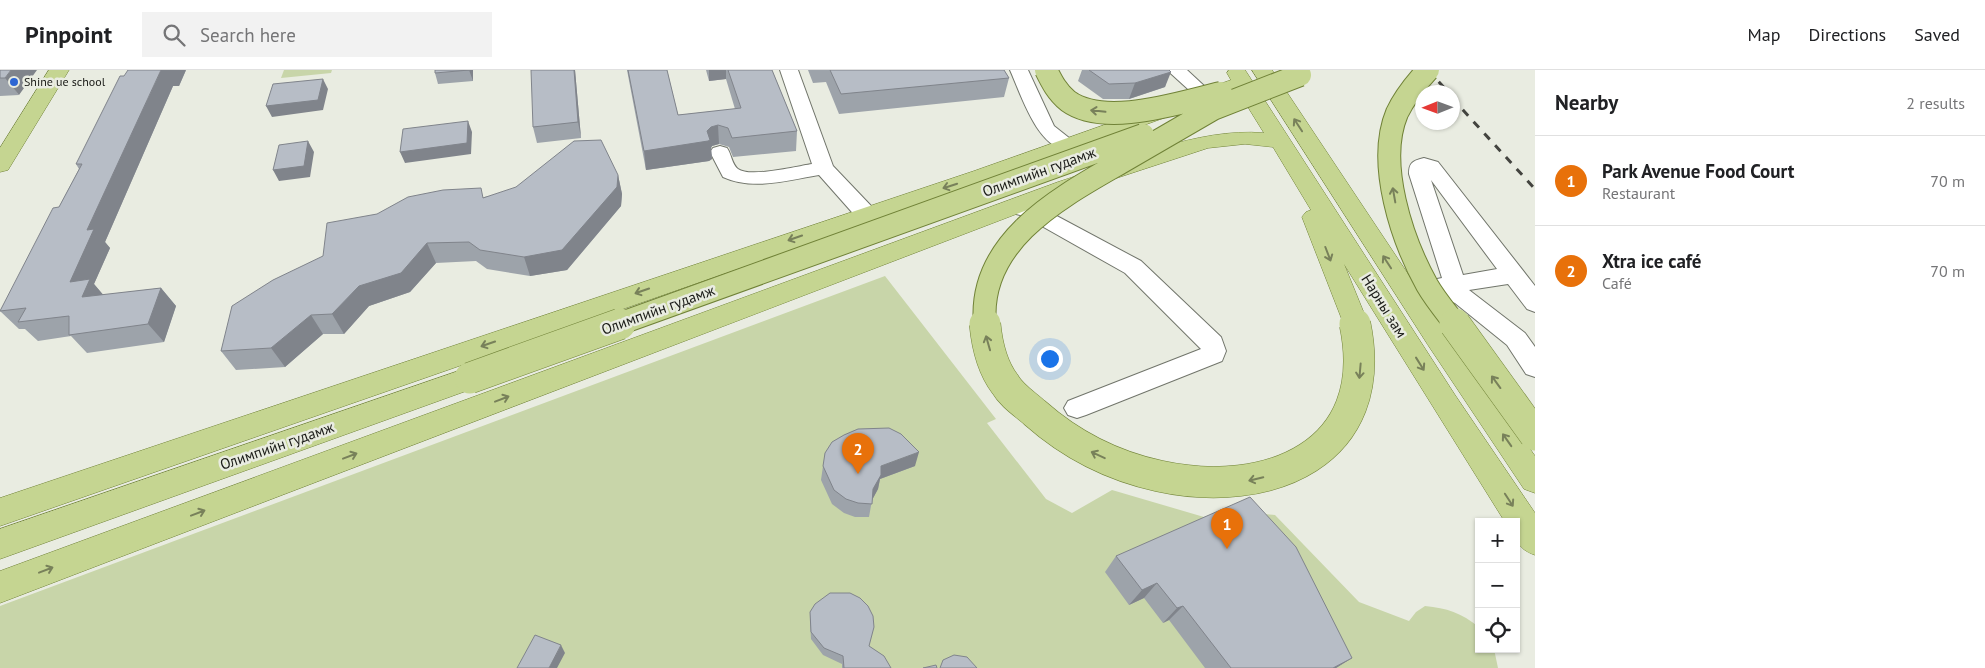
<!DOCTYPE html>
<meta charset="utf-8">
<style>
:root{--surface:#fff;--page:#f2f2f2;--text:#202124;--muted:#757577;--line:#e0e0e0;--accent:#2c65d3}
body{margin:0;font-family:"PT Sans",sans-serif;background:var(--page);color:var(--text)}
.controls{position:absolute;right:15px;bottom:15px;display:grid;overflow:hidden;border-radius:0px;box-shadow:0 1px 4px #0004}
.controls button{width:45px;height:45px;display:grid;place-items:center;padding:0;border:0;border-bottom:1px solid var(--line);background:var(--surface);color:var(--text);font:25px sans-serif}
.compass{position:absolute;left:1415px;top:15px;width:45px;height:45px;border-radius:50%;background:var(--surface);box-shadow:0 1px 4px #0004;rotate:269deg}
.you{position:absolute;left:1049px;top:288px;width:18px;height:18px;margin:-12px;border:4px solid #fff;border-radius:50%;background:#1a73e8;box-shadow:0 0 0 8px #1a73e833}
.badge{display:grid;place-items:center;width:32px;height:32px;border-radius:50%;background:var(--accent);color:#fff;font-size:16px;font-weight:700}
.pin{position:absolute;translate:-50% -41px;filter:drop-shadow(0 1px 2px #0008)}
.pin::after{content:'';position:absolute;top:26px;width:18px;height:15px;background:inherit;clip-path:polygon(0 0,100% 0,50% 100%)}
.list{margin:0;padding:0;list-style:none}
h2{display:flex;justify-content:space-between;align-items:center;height:65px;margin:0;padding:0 20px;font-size:21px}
h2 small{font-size:16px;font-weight:400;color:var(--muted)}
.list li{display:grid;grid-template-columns:32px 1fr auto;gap:15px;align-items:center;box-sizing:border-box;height:90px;padding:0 20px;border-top:1px solid var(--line)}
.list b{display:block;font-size:19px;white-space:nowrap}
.list p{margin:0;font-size:16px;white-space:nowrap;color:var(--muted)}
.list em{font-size:16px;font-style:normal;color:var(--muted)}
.icon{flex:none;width:28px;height:28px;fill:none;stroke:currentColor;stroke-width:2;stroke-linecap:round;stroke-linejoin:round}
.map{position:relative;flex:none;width:1535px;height:598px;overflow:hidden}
header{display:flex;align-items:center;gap:30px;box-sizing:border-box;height:70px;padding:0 25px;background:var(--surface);border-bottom:1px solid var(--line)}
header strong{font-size:24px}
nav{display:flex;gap:28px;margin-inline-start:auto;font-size:18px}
.search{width:350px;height:45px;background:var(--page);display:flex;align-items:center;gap:12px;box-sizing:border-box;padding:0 18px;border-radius:0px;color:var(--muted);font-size:19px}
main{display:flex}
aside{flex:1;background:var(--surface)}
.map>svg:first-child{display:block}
</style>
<header>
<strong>Pinpoint</strong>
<div class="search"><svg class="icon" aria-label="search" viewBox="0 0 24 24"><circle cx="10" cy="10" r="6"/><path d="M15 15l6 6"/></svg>Search here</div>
<nav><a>Map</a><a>Directions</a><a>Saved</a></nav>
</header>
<main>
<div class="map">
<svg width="1535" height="598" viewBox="0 0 1535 598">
<rect width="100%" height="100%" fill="#e9ece1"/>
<!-- green -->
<path fill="#c8d5a9" d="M284,0H332L331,3L281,8Z
M885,206L996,349L987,353L1046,429L1072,443L1112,420L1204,447L1223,440L1275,445L1359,532L1409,551L1416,542L1425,536C1447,538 1461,543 1479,557V579H1494L1498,598H0V536Z"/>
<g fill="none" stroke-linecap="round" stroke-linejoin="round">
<!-- minor casing -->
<g stroke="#71756b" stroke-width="2">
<path id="minor" d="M780,0H798L833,96L874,139L877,144L874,149L866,151L858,149L819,105C788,110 754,121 723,107L710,82L713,78L720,76L727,78C731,83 732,95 738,99C750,108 798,96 812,94Z
M1010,0H1028L1054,56L1078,75L1075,79C1040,88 1021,24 1010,0Z
M1167,0H1187L1215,26L1212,30H1200Z
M1424,88L1438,92L1535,216V242L1527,239L1508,214L1469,220L1525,263L1535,277V307L1526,304L1507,275L1455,233L1431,223L1427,217L1432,210L1442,208L1409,104C1409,92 1413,91 1424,88ZM1431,110L1497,199L1463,205Z
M1019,131L1038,136L1141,191L1221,267L1226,281L1222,291L1086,345L1077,348L1068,345L1064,338L1068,331L1201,279L1125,203L1024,146L1012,143L1008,138L1012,133Z"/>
</g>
<!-- major casing -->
<g stroke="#708237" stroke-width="1">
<path id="major" d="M49,0H69L8,100L0,102V78Z
M1229,0H1245L1247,3L1455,325L1535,443V485C1516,478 1516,470 1516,452H1505L1344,194L1368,253L1364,260L1355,263L1346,260L1302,147L1306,142L1311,140L1273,77L1245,74L1208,78L1074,122L0,533V501L1058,112C1121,92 1198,57 1264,63L1238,21L990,111L0,456V428L974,101L1231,10L1227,3Z
M1252,0H1272L1446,261L1535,386V423L1524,419L1428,275Z
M470,297L480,300L484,308L480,316L0,489V459Z"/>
</g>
<!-- minor -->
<use href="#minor" fill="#fff" fill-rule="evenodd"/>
<!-- major -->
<use href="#major" fill="#c5d591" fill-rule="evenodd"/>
<!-- rail -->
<path stroke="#43443f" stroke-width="3" stroke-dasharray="8 8" stroke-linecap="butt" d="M1428,0L1448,22
M1452,28L1535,119"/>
<!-- major-bridge-far1 casing -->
<g stroke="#708237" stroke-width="24" stroke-linecap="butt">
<path id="major-bridge-far1" d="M1046,0C1052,12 1057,22 1068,31C1105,58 1181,32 1221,23
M1428,0C1415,14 1405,26 1397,43C1376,93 1402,170 1427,215C1435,229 1446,242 1456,255
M1195,46L1300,5
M1355,253V255
M616,255L1143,65
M985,255C977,172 1059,128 1120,93C1151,75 1182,57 1213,39"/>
</g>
<!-- major-bridge casing -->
<g stroke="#708237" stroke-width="32" stroke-linecap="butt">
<path id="major-bridge" d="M985,254C987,275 992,297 1005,314C1012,326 1025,334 1035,343C1070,374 1113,396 1159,406C1268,430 1382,384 1355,254
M1455,254L1535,365
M470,308L620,254"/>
</g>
<!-- major-bridge-far1 -->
<use href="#major-bridge-far1" stroke="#c5d591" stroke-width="22"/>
<!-- major-bridge -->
<use href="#major-bridge" stroke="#c5d591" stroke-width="31"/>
</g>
<!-- wall -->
<path fill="#9da3aa" d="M0,0L19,25L0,26Z
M186,0L179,16H173L105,172L110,178L94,214L103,225L161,218L176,236L164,272L87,283L71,266L38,271L25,259H19L0,241L59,137L79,99L76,94Z
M435,0H473V11L438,14L435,3Z
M575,0L581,68L537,73L533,57Z
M627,0H667L678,45L735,39L726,9L709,11L706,0H772L797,61L796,81L733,87L729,77L719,74L712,76L711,78L712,89L709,91L646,100Z
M808,0H1004L1009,8L1004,27L839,44L826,12L813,13Z
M1082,0H1169L1165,17L1129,29H1103L1078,11Z
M618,105L622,124L621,136L567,200L530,206L487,199L476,191L436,193L410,222L369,236L344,264H323L285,297L236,300L221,281L484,127Z
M823,396H915L880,409L878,419L872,430L869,447H855L844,443L832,434L821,410Z
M1116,486L1352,588L1336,598H1205L1169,550L1163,553L1144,528L1129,535L1105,502Z
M810,542L869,576L891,598H842V594L823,585L811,569L810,550Z"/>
<!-- shaded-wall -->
<path fill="#80848b" d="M11,0H37L19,25L5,8Z
M161,0H186L179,16H173L105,172L110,178L94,214L106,228L82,227L70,212L87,160Z
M469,0H473V11Z
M574,0H575L581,68L578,52Z
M709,0H726V9L709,11Z
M1171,2L1165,17L1129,29L1135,13Z
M323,9L328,19L323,40L272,47L266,36Z
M468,51L472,62L471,84L405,93L400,82Z
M718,55L719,74L712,76L711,78L712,89L709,91L646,100L644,81L707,61L711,57Z
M308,71L314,82L310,107L279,111L273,100Z
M618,105L622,124L621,136L567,200L530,206L524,187Z
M427,173L436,193L410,222L369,236L344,264L332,244L359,216Z
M161,218L176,236L164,272L148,254Z
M311,245L323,264L285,297L271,278Z
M919,382L915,396L880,409L878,419L871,432L873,419L881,396Z
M1157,513L1144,528L1129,535L1142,520Z
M1183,536L1169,550L1163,553L1177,538Z
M561,575L565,583L557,598H549Z
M1352,588L1336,598H1333Z"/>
<!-- building -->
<path fill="#b7bdc6" stroke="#80848b" d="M0,0H11L5,8H0Z
M128,0H161L87,160L94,159L70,212L90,209L82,227L161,218L148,254L69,265V246L18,252L26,238L0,241L53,138L59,137L82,94H76L120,6H124Z
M435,0H469L435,3Z
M531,0H574L578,52L533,57Z
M628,0H667L678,45L741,38L728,0H772L797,61L732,68L728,58L718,55L711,57L707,61L710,70L708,71L644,81Z
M830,0H1004L1009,8L841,24Z
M1089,0H1169L1171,2L1135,13L1109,14Z
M323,9L318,30L266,36L273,14Z
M468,51L467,73L400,82L403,59Z
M601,70L618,105L617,117L562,180L524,187L480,180L469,172L427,173L401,203L359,216L332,244L311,245L271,278L221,281L232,236L273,210L323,186L327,153L377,144L408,127L443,120L481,118L483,128L516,117L574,71Z
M308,71L304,96L273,100L279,75Z
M889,358L901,364L919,382L881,396V405L873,419L872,434L858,433L846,429L834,420L823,396L825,383L832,372L844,365L858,359Z
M1250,427L1296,477L1352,588L1333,598H1231L1183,536L1177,538L1157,513L1142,520L1116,486Z
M830,523H850L860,528L868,536L873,546L874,557L869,576L884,586L891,598H844L843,586L824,578L811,562L810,542L815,534Z
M535,565L561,575L549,598H517Z
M954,585L967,587L977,598H940L943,590Z
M936,595L937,598H923Z"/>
<!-- one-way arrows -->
<defs><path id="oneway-shaft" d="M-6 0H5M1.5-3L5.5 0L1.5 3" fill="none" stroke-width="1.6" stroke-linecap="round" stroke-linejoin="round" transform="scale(1.25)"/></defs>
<g stroke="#78815a">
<use href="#oneway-shaft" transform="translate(1098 41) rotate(-174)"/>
<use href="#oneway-shaft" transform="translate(1298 55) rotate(-123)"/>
<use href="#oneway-shaft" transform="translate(950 116) rotate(162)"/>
<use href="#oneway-shaft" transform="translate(1394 125) rotate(-100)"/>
<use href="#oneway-shaft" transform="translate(795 168) rotate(161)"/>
<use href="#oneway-shaft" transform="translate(1328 184) rotate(69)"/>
<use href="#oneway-shaft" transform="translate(1387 192) rotate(-123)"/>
<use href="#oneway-shaft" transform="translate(642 221) rotate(161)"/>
<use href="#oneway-shaft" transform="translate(988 273) rotate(-106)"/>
<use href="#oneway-shaft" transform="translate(488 274) rotate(161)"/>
<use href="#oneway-shaft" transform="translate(1420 294) rotate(58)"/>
<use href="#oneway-shaft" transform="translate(1360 301) rotate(95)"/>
<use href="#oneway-shaft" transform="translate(1496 312) rotate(-126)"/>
<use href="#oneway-shaft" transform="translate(502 329) rotate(-21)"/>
<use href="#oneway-shaft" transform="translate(1507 370) rotate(-125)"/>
<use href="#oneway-shaft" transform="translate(1098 385) rotate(-155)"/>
<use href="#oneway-shaft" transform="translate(350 386) rotate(-21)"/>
<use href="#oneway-shaft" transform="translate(1256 409) rotate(166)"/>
<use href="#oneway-shaft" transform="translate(1509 430) rotate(57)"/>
<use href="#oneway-shaft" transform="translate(198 443) rotate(-21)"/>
<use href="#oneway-shaft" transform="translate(46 500) rotate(-21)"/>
</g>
<!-- markers -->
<circle fill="#2c65d3" stroke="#e9ece1" stroke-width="2" cx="14" cy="12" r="5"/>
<g text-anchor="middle" stroke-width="5" stroke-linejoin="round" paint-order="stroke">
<!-- far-poi labels -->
<g font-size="12" fill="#1a1b17" stroke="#e9ece1" text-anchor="start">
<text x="24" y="16">Shine ue school</text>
</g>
<!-- street labels -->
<g font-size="15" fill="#1a1b17" stroke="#e9ece1">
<text transform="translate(1039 102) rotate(-20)" y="5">Олимпийн гудамж</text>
<text transform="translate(1384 236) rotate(58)" y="5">Нарны зам</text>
<text transform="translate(658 240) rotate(-20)" y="5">Олимпийн гудамж</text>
<text transform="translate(277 376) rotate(-19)" y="5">Олимпийн гудамж</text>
</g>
</g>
</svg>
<div class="controls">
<button>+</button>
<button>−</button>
<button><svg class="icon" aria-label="locate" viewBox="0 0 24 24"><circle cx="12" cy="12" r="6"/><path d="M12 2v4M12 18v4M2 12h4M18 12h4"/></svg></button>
</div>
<svg class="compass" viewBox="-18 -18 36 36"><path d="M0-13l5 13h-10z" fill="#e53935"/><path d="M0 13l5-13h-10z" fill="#757577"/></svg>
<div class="you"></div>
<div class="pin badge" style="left:1227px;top:479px;background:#e8710a">1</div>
<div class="pin badge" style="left:858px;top:404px;background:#e8710a">2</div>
</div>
<aside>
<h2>Nearby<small>2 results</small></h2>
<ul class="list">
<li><span class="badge" style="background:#e8710a">1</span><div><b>Park Avenue Food Court</b><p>Restaurant</p></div><em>70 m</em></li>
<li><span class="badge" style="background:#e8710a">2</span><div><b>Xtra ice café</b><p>Café</p></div><em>70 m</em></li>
</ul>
</aside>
</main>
